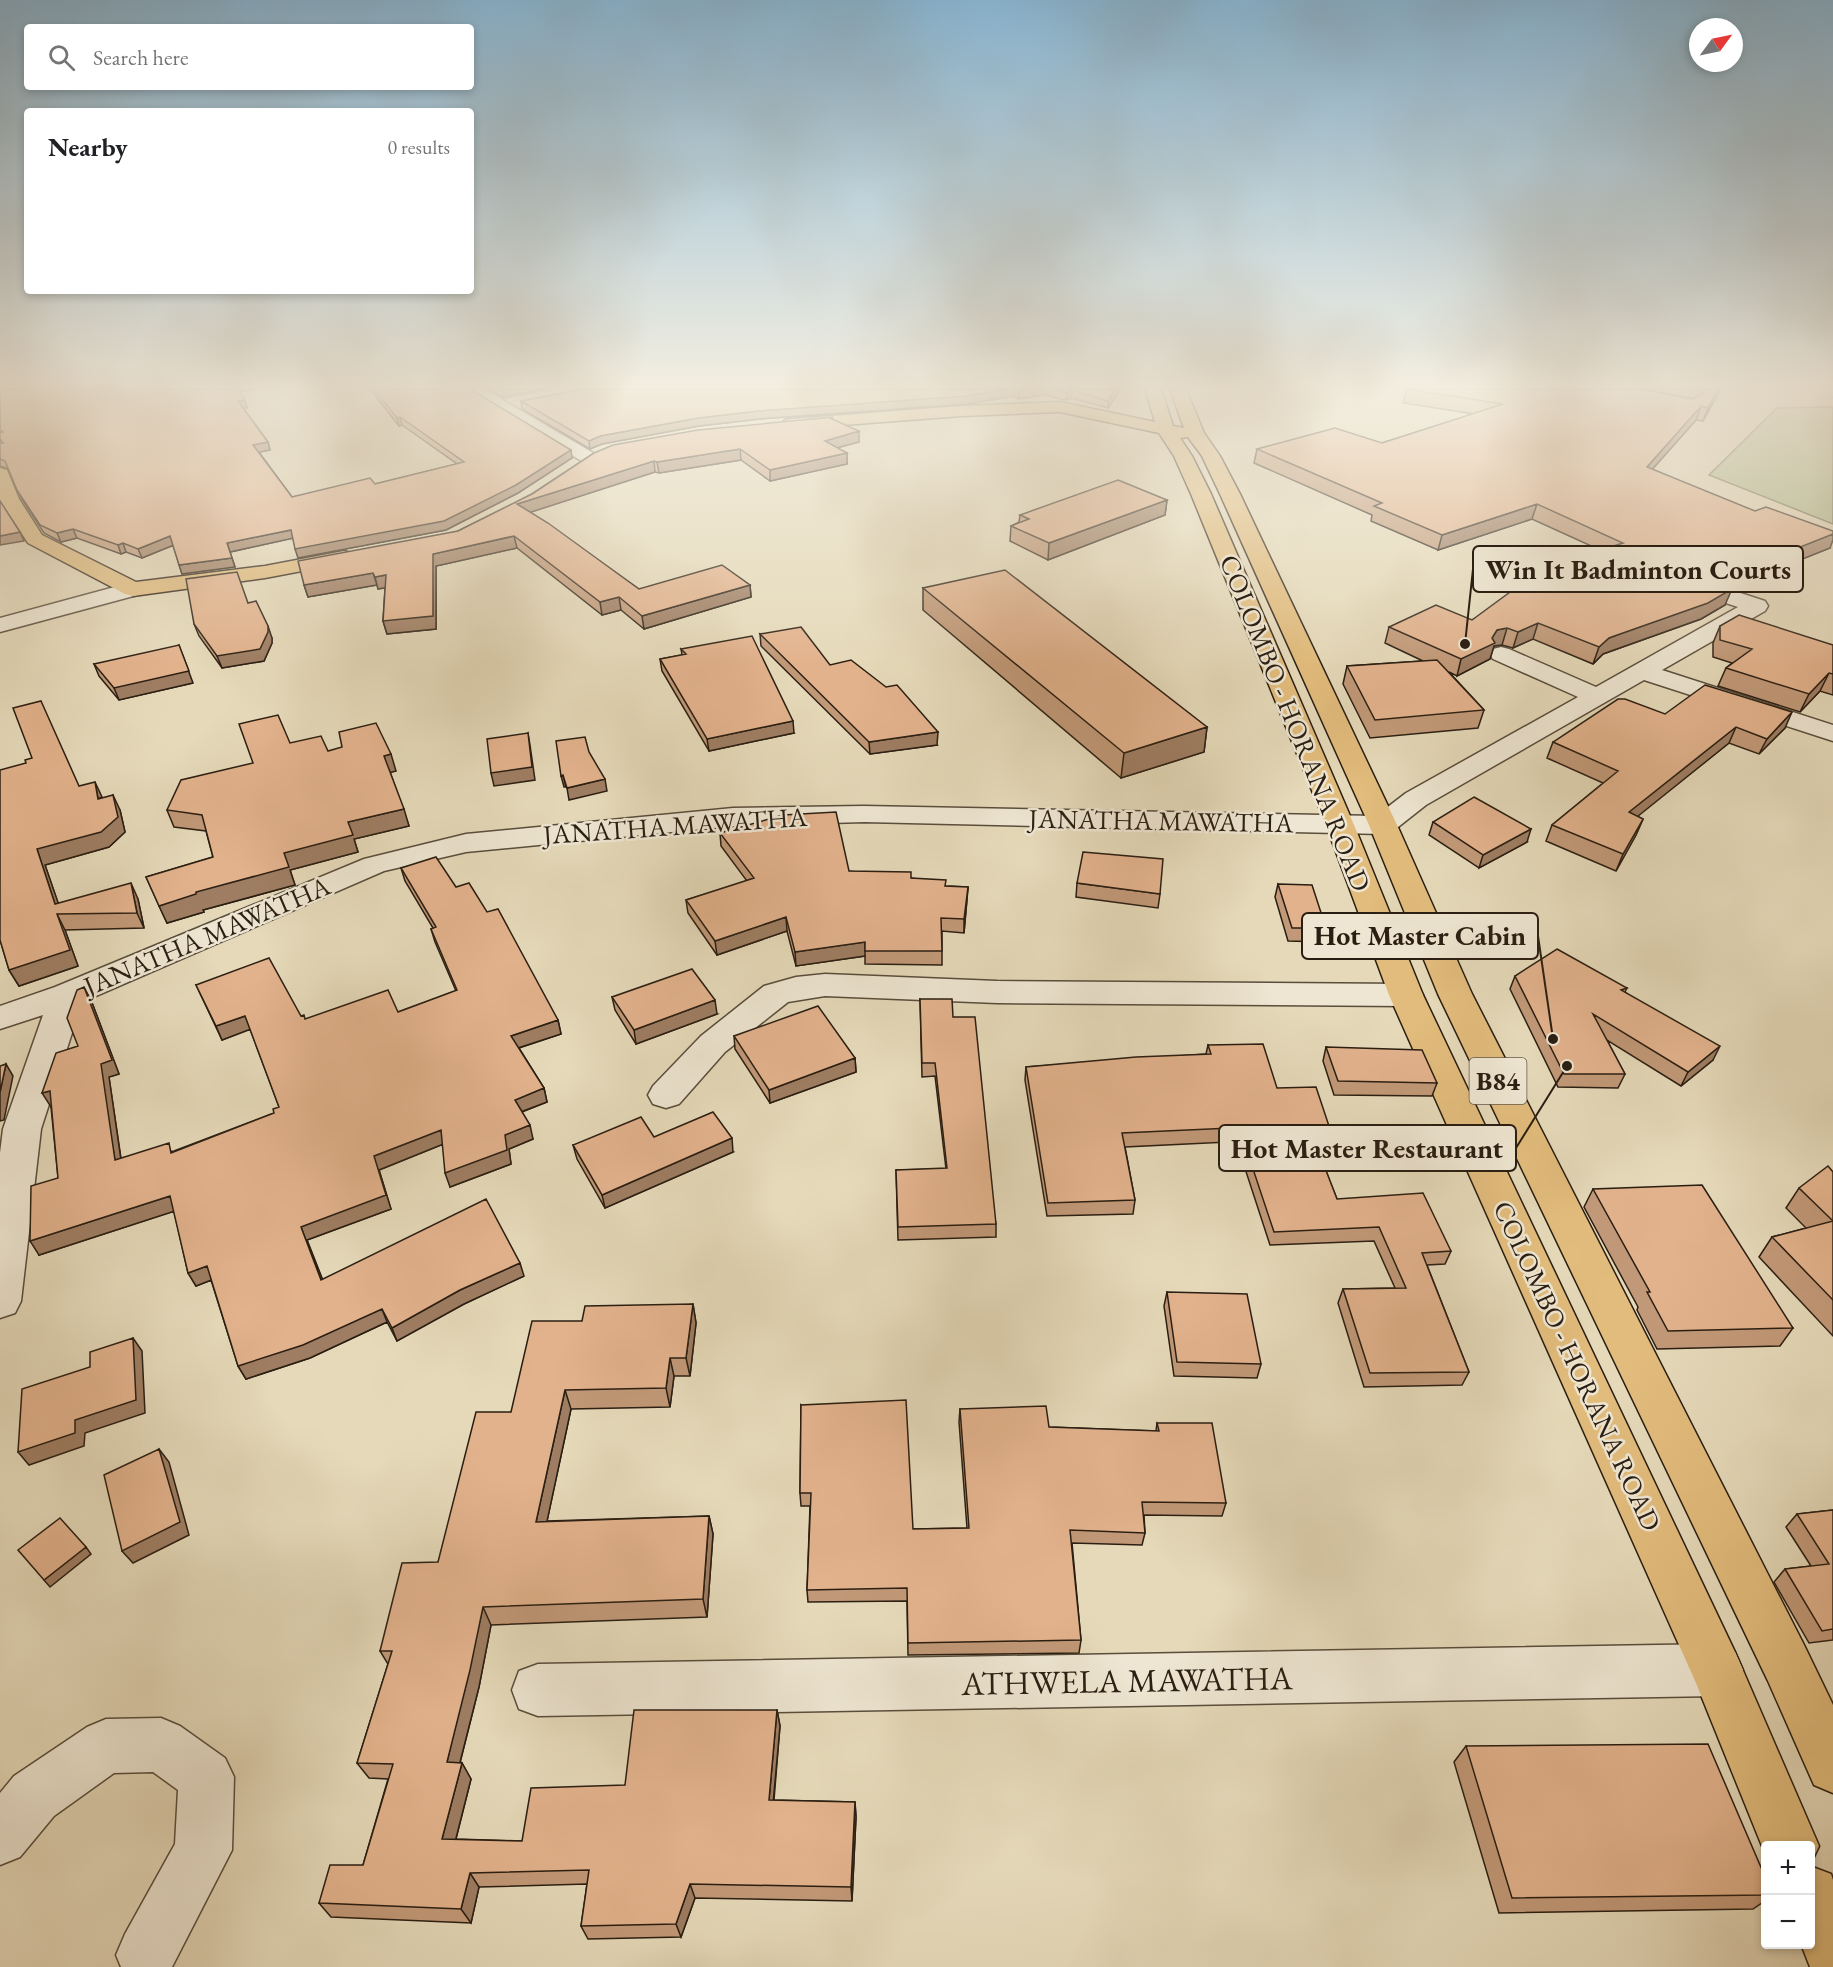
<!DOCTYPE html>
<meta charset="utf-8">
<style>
:root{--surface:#fff;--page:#f6f6f6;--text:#202124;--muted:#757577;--line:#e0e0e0}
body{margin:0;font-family:"EB Garamond",serif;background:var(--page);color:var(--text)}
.controls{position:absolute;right:18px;bottom:18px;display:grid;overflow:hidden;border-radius:6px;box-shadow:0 3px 9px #0003}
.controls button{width:54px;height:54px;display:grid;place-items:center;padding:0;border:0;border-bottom:2px solid var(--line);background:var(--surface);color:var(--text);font:30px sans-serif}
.compass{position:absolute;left:1689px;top:18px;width:54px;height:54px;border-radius:50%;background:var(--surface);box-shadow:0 3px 9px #0003;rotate:57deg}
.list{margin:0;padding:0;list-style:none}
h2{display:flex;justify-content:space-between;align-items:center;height:78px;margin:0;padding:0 24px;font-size:26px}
h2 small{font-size:20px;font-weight:400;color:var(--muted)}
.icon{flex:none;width:33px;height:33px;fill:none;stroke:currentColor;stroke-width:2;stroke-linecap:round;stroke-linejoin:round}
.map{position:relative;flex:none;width:1833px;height:1967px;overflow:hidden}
.search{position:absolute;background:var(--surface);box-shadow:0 3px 9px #0003;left:24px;top:24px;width:450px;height:66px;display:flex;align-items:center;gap:15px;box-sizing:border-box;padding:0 21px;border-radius:6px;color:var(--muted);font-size:22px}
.panel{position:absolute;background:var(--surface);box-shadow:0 3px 9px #0003;left:24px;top:108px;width:450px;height:186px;border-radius:6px}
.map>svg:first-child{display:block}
</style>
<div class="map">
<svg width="1833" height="1967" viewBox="0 0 1833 1967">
<rect width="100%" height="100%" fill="#e5d9b9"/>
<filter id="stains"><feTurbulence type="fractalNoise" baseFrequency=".00333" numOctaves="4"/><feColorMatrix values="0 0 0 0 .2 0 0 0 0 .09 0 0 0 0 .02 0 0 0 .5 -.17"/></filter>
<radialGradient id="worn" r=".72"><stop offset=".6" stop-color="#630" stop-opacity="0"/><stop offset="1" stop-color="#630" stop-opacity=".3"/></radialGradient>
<!-- green -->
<path fill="#b3bf90" stroke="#6e6e51" stroke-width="1.5" d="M1833,407V524L1709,475L1777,408Z"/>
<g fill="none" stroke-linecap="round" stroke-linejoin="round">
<!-- minor casing -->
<g stroke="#594d3c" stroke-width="3">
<path id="minor" d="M463,389H484L595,454L598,458L595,462H583Z
M1685,575L1765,601L1768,606L1765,611L1662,670L1833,725V741L1644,680L1426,805L1393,831L1383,834L864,822L733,826L466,852L384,871L82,1002L41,1129L21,1301L15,1313L0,1318V1153L3,1129L43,1015L0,1029V1006L55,987L364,859L466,834L733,808L864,806L1376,816L1406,793L1578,697L1493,659L1489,654L1493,649L1501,647L1509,649L1596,687L1738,607L1677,587L1674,582L1677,577Z
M133,582L141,584L144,589L141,594L0,632V618Z
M825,974L997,981L1406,984L1418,987L1423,995L1418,1003L1406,1006L997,1003L825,996L788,1002L725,1052L679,1104L666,1108L653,1104L648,1095L653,1086L701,1036L764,986L796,977Z
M1717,1644L1735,1652L1743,1670L1735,1688L1717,1696L538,1716L519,1709L512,1690L519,1671L538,1664Z
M161,1718L180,1726L225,1758L234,1777L232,1850L172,1967H121L116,1955L125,1934L175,1844L178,1790L153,1772L114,1773L54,1816L20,1857L0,1865V1793L14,1776L87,1727L106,1719Z"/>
</g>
<!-- major casing -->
<g stroke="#2a1e12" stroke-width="3">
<path id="major" d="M1145,389H1161L1173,426L1184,428L1170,389H1186L1204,433L1220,456L1240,494L1397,825L1472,994L1804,1645L1833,1705V1793L1814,1785L1768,1681L1438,994L1369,825L1220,494L1202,456L1188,437L1180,438L1192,456L1211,494L1354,825L1423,995L1735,1652L1819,1846L1810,1865V1846H1766V1856L1696,1683L1389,995L1326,825L1191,494L1174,456L1159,433L1060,412L961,416L791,429L785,428L782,424L785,420L791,419L961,406L1060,402L1155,422Z
M0,468L7,470L19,499L42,535L136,582L265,566L344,551L351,553L355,557L351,561L344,563L265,578L133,596L125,594L28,543L0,500Z
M1810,1866L1831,1874L1833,1880V1967H1810L1801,1944H1810Z"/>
</g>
<!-- minor -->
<use href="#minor" fill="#eee6d2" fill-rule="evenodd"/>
<!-- major -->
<use href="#major" fill="#e2bc7c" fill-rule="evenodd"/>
</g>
<!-- wall -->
<path fill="#c29978" stroke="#2a1e12" stroke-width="1.5" d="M0,389L239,392L247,408L243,409L268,442L270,450L259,452L292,497L375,484L457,464L402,425L399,426L370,389H470L572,458L518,493L446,530L298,558L293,538L230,552L235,567L182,574L173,545L142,558L126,552L121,554L77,538L61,542L44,533L21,498L9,469L0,466Z
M489,389H547L503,398Z
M585,389H1121L1108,408L1071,398L1066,400L1044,395L1018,399L1014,396L967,404L760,419L699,426L602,444L590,449L522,409L521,401Z
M1644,389H1720L1717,396L1703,421L1696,420L1652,469L1830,548L1730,588L1664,567L1725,605L1701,619L1603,654L1593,664L1533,639L1513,648L1502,645L1494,646L1490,659L1457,676L1449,672L1484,710L1478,728L1370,738L1343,684L1347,666L1423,661L1385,643L1389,627L1472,620L1587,564L1591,553L1600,550L1532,519L1438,550L1371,521L1372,515L1254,463L1257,449L1382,443L1474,414L1403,403L1406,390L1690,398Z
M833,419L859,442L837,448L847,453V464L770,481L741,460L659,473L655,472L530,512L639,589L750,585L751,597L644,629L621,610L602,615L517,548L436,566V629L387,634L383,621L385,588L378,589L377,585L308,597L304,585L458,531L532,494L594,453Z
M1167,500L1165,515L1048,560L1010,541L1011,526L1019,522L1020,515Z
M923,588L1207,727L1204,752L1121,778L923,610Z
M248,603L272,638V643L264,661L222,668L199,636L194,624Z
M1720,626L1833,645V695L1820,691L1800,712L1718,686L1726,668L1732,663L1713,657V643Z
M760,634L937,745L870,754L761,646Z
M681,649L794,733L709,751L662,671L660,659L682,655Z
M94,664L193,683L119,700L99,676Z
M1665,714L1785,728L1759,754L1729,743L1637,816L1643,819L1636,835L1616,871L1546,841L1552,825L1603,783L1547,758L1553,742Z
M290,743L328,751L396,771L390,772L409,826L354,839L358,852L290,870L295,885L203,910L204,912L167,923L146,877L213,857L206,831L174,827L167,810Z
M80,786L102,798L120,810L125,832L109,847L45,865L58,903L138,899L144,928L65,930L78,966L19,986L9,970L0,940Z
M1433,822L1527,842L1479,868L1429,835Z
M720,833L849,871L912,878L946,886L968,887L964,933L942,931V965L865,964V956L796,966L787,931L717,955L688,913L686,900L747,881L721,846Z
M401,868L456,887L558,1020L561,1034L519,1048L544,1088L547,1102L522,1112L533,1139L509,1149L511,1164L450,1187L443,1144L379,1170L391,1209L307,1240L322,1279L524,1276L464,1304L397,1341L387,1322L310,1358L246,1379L238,1366L211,1280L196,1286L188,1273L174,1211L39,1255L58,1178L51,1107L78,1046L91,1000L119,1074L109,1077L121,1158L174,1151L274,1113L279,1107L250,1029L222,1040L196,985L301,1016L305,1019L398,1012L456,991L435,942L431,929L433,928L405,881Z
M1077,883L1160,894L1158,908L1076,897Z
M1278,884L1326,928L1323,942L1288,941L1275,897Z
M1515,976L1627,988L1625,992L1713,1060L1681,1086L1607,1040L1625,1074L1618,1088L1558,1087L1510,989Z
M612,997L717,1014L636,1044L615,1010Z
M920,999L953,1017L996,1224V1237L898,1240L896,1170L946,1169L935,1076L922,1077Z
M734,1036L855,1058L856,1072L770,1103L735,1049Z
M1208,1045L1277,1088L1330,1129L1326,1143H1315L1337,1199L1451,1251L1445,1264L1427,1265L1469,1372L1462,1385L1364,1387L1338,1303L1343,1289L1395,1288L1374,1241L1270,1245L1237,1144H1228V1142L1125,1147L1135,1200L1133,1214L1047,1216L1025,1080L1026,1067L1206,1054Z
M1326,1047L1437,1083L1432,1096L1334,1095L1323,1061Z
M654,1137L733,1152L605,1208L577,1159L573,1145Z
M1833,1172V1336L1759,1257L1772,1237L1806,1228L1786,1208L1799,1188Z
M1593,1189L1793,1328L1780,1346L1657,1349L1637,1310L1638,1307L1584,1207Z
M1167,1292L1261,1364L1257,1378L1174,1376L1164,1306Z
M693,1304L696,1323L690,1376H674L670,1407L571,1409L547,1521L709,1516L713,1534L707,1617L491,1625L479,1687L460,1763H462L471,1779L456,1839L522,1841L625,1785L777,1710L780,1726L774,1800L855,1802L856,1817L852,1901L695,1898L681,1937L588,1939L581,1926L587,1884L479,1887L471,1923L331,1917L319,1903L363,1865L388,1779L369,1778L357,1763L388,1664L380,1651L438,1562L511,1412L582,1321Z
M801,1405L913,1529L967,1528L959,1422L960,1409L1049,1427L1156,1431L1157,1423L1226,1503L1222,1516L1144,1515L1145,1533L1142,1545L1072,1543L1081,1640L1079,1653L908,1655L907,1601L808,1602L807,1590L810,1506H801L800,1493Z
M1833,1510V1640L1809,1643L1774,1582L1785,1569L1811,1566L1786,1527L1797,1514Z
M1466,1746L1766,1879V1900L1753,1909L1499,1913L1454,1762Z"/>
<!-- shaded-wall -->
<path fill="#9e7d62" stroke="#2a1e12" stroke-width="1.5" d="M236,389H256L237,393Z
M505,389H547L503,398L502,390Z
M1008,389H1014V396L967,404L760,419L699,426L602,444L590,449L589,441L600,436L698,418L759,411Z
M1029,389H1044V395L1018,399V391Z
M1116,389H1121L1108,408V401Z
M1718,389H1720L1717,396L1703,421L1708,408Z
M1072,390L1071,398L1066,400L1067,393Z
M245,400L247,408L241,409L238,401Z
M1701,406L1696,420L1642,481L1647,467Z
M400,417L402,425L399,426L397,418Z
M859,431V442L825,451V441Z
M268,442L270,450L256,453L253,445Z
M740,449L741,460L659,473L657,462Z
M571,450L572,458L518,493L446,530L298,558L295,549Z
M847,453V464L770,481V470Z
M654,461L655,472L519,516L517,504Z
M1167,500L1165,515L1048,560L1049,543Z
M1537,504L1532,519L1438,550L1442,535Z
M73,529L77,538L61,542L57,533Z
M291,530L294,538L230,552L227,543Z
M20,532L24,541L0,545V536Z
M1833,534V540L1830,548L1730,588L1737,572Z
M170,536L174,545L142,558L138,549Z
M514,536L517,548L436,566V629L387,634L383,621L433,554Z
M123,543L126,552L121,554L118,545Z
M1672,551L1666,567L1657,568L1658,558L1662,552Z
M232,558L235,567L182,574L179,565Z
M373,573L377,585L308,597L304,585Z
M386,575L390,587L378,589L375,577Z
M750,585L751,597L644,629L642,616Z
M1732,589L1725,605L1701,619L1603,654L1593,664L1599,647L1609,638Z
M619,597L621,610L602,615L600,602Z
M1538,623L1533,639L1513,648L1518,632Z
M268,626L272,638V643L264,661L222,668L217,656Z
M1507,628L1502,645L1494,646L1490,659L1457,676L1461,659L1492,638L1497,630Z
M179,645L193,683L119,700L114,688Z
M1829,673L1820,691L1800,712L1809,694Z
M1792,712L1785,728L1759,754L1767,739Z
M793,721L794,733L709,751L707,739Z
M1207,727L1204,752L1121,778L1124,753Z
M1736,727L1729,743L1622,829L1629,812Z
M938,732L937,745L870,754L869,742Z
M528,733L530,745L535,780L494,786L491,773Z
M391,754L396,771L388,773L384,756Z
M563,775L566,787H564L561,776Z
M605,779L607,791L569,800L567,788Z
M95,782L102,797L98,799Z
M113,795L120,810L125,832L109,847L45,865L62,914L55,904L37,849Z
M404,809L409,826L354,839L358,852L290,870L295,885L203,910L204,912L167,923L159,906L196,892L284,853L348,822Z
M1643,819L1636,835L1616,871L1623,854Z
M1531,829L1527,842L1479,868L1483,855Z
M131,883L138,899L144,928L137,913Z
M968,887L967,900L964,933V919Z
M57,914L65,930L78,966L19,986L9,970Z
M786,917L787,931L717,955L715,941Z
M865,942V956L796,966L795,952Z
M84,987L91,1000L119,1074L109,1077L123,1174L115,1160Z
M715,1000L717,1014L636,1044L634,1030Z
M245,1016L251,1029L222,1040L216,1026Z
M558,1020L561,1034L515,1049L511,1036Z
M1720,1046L1713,1060L1681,1086L1688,1072Z
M855,1058L856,1072L770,1103L769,1090Z
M6,1064L13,1076L4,1120L0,1121V1092Z
M544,1088L547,1102L518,1113L515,1100Z
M50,1091L58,1105L51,1107L42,1093Z
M530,1125L533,1139L509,1149L511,1164L450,1187L445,1173L505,1135Z
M441,1130L446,1143L379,1170L391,1209L307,1240L328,1293L321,1280L301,1227L374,1156Z
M732,1138L733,1152L605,1208L602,1195Z
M170,1196L178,1210L39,1255L30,1241Z
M520,1263L524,1276L464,1304L397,1341L392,1328L460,1290Z
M207,1266L214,1279L196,1286L188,1273Z
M693,1304L696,1323L690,1376L686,1358Z
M382,1309L387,1322L310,1358L246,1379L238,1366Z
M133,1338L142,1351L145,1413L85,1433L84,1446L29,1465L18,1452L75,1420Z
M670,1358L674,1376L670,1407L666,1388Z
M565,1390L571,1409L543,1540L536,1522Z
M159,1449L169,1462L189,1535L133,1563L122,1551Z
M709,1516L713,1534L707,1617L703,1599Z
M86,1547L91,1554L50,1587L44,1580Z
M483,1607L491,1625L479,1687L456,1778L447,1762Z
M777,1710L780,1726L772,1815L769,1800Z
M462,1763L471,1779L452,1854L442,1839Z
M855,1802L856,1817L852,1901L851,1887Z
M470,1873L479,1887L471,1923L461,1909Z
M690,1884L695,1898L681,1937L676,1924Z"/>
<!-- building -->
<path fill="#e2b28c" stroke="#2a1e12" stroke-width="1.5" d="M0,389H238L245,400L238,401L268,442L253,445L292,497L370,478L375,484L464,462L400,417L397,418L374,389H470L571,450L516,485L444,521L295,549L291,530L227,543L232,558L179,565L170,536L138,549L123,543L118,545L73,529L57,533L40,525L17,490L5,461L0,459V443H3L0,439V433L3,432L0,430Z
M585,389H1008L967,396L759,411L698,418L600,436L589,441L521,401Z
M1054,389H1116L1108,401L1072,390L1067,393Z
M1407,389H1639L1692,399L1703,393L1699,389H1718L1708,408L1701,406L1647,467L1755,511L1766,507L1833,531V534L1737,572L1672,551L1662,552L1658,558L1662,567L1732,589L1708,603L1609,638L1599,647L1538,623L1518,632L1507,628L1497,630L1492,638L1495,643L1461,659L1389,627L1436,605L1472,620L1517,587L1606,558L1591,553L1623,543L1537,504L1442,535L1374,506L1382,503L1257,449L1335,428L1382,443L1503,404Z
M833,417L830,418L859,431L825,441L847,453L770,470L740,449L657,462L654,461L517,504L548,523L639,589L722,565L750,585L642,616L619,597L600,602L514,536L433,554V616L383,621L386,575L375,577L373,573L304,585L298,561L458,531L532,494L594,453L613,445L698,430Z
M1118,480L1167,500L1049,543L1011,526L1029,519L1020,515Z
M0,501L20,532L0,536Z
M1005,570L1207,727L1124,753L923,588Z
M237,572L248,603L256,601L268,626V632L260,649L217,656L194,624L186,579Z
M1739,615L1833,645V674L1829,673L1809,694L1726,668L1752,649L1720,640V626Z
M801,627L830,665L851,660L886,687L897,685L938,732L869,742L760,634Z
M752,636L793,721L707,739L660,659L686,654L681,649Z
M179,645L189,671L114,688L94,664Z
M1437,660L1484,710L1375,720L1347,666Z
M1705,685L1792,712L1767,739L1736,727L1629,812L1643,819L1623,854L1552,825L1618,771L1553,742L1618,699H1625L1665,714Z
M41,701L79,786L95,782L98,799L113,795L118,817L101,832L37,849L55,904L131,883L137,913L57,914L70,950L9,970L0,940V770L26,763L25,760L32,758L13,708Z
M278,715L290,743L321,736L328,751L342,747L339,732L376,723L391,754L384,756L404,809L348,822L353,835L284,853L289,867L196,892V894L159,906L146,877L213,857L202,815L167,810L181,780L253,763L239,724Z
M528,733L532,767L491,773L487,739Z
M585,737L589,752L605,779L567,788L563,775L561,776L556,741Z
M1474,797L1531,829L1483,855L1433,822Z
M836,812L849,871L911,872V878L946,880L945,886L968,887L964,919L941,918L942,951H865V942L795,952L786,917L715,941L686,900L754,878L720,833L783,815Z
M1083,852L1163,859L1160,894L1077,883Z
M436,857L456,887L469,883L487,912L498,909L558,1020L511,1036L544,1088L515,1100L530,1125L505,1135L507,1150L445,1173L441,1130L374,1156L386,1195L301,1227L321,1280L486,1199L520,1263L460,1290L392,1328L382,1309L303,1345L238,1366L207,1266L188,1273L170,1196L30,1241L31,1186L58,1178L50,1091L42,1093L56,1053L78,1046L67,1018L77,990L84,987L112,1060L101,1064L115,1160L169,1143L171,1153L274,1113L273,1109L279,1107L245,1016L216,1026L196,985L269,958L301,1016L304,1015L305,1019L388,990L398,1012L457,990L431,929L436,927L401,868Z
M1278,884L1312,885L1326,928H1292Z
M1557,949L1627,988L1621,990L1720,1046L1688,1072L1593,1014L1625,1074H1564L1515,976Z
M692,969L715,1000L634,1030L612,997Z
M920,999H952L953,1017H975L996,1224L898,1227L896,1170L947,1168L935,1063H922Z
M818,1006L855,1058L769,1090L734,1036Z
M1263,1044L1277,1088L1316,1087L1330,1129H1310L1337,1199L1423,1193L1451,1251L1422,1253L1469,1372L1370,1373L1343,1289L1406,1288L1379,1227L1274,1232L1240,1130H1231V1128L1122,1133L1135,1200L1048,1203L1026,1067L1136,1057L1211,1054L1208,1045Z
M1326,1047L1422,1050L1437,1083L1338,1081Z
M6,1064L0,1092V1066Z
M713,1112L732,1138L602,1195L573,1145L641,1117L654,1137Z
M1828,1166L1833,1172V1300L1772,1237L1833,1221L1799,1188Z
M1702,1185L1793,1328L1668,1331L1647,1292H1650L1593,1189Z
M1167,1292L1247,1294L1261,1364L1177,1362Z
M693,1304L686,1358H670L666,1388L565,1390L536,1522L709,1516L703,1599L483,1607L470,1670L447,1762L462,1763L442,1839L522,1841L531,1788L625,1785L634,1710H777L769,1800L855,1802L851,1887L690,1884L676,1924L581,1926L589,1870L470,1873L461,1909L319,1903L330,1865H363L393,1764L357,1763L392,1651H380L402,1563L438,1562L476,1412H511L532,1321H582L585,1306Z
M133,1338L136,1400L75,1420V1433L18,1452L22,1389L90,1367V1352Z
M906,1400L913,1529L969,1528L960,1409L1046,1406L1049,1427L1159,1431L1157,1423H1212L1226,1503L1142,1502L1145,1533L1070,1530L1081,1640L908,1643L907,1588L807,1590L811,1493H800L801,1405Z
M159,1449L180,1522L122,1551L104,1475Z
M1833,1510V1629L1822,1631L1785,1569L1829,1564L1797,1514Z
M60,1518L86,1547L44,1580L18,1550Z
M1708,1744L1766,1879V1895L1512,1898L1466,1746Z"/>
<!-- sky -->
<linearGradient id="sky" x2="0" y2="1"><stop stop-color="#88b6d4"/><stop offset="0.58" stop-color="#f3eee0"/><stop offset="1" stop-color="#f3eee0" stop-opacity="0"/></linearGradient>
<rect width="1833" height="665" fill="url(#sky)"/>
<g text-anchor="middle" stroke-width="5" stroke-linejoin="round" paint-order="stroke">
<!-- shield labels -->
<rect fill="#eee6d2" stroke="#655a4c" stroke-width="1.5" x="1469.5" y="1058" width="57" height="46" rx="4.5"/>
<g font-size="26" font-weight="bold" fill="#2a1e12">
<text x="1498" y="1090">B84</text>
</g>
<!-- street labels -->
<g font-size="27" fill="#2a1e12" stroke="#eee6d2">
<text transform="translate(1295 723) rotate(68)" y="9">COLOMBO - HORANA ROAD</text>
<text transform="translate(1161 821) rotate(1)" y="9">JANATHA MAWATHA</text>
<text transform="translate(675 826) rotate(-4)" y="9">JANATHA MAWATHA</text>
<text transform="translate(207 936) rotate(-23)" y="9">JANATHA MAWATHA</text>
<text transform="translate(1577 1366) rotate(65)" y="9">COLOMBO - HORANA ROAD</text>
</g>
<!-- near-street labels -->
<g font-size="33" fill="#2a1e12" stroke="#eee6d2">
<text transform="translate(1127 1680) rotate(-1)" y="12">ATHWELA MAWATHA</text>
</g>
</g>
<!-- callouts -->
<path fill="none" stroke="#2a1e12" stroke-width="2" d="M1465 644L1473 569M1553 1039L1538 936M1567 1066L1516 1148"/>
<g fill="#2a1e12" stroke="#eee6d2" stroke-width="2">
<circle cx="1465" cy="644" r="6"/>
<circle cx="1553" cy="1039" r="6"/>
<circle cx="1567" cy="1066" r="6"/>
</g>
<g fill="#eee6d2" stroke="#2a1e12" stroke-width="2">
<rect x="1473" y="546" width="330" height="46" rx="6"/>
<rect x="1302" y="913" width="236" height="46" rx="6"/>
<rect x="1219" y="1125" width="297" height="46" rx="6"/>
</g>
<g font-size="28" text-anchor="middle" font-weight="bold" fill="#2a1e12">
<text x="1638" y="579">Win It Badminton Courts</text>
<text x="1420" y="945">Hot Master Cabin</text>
<text x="1367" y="1158">Hot Master Restaurant</text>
</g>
<rect width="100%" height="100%" filter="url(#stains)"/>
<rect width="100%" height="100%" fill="url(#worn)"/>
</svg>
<div class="controls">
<button>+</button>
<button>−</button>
</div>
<svg class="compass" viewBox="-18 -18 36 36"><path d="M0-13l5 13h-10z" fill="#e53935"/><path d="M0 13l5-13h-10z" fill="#757577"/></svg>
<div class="search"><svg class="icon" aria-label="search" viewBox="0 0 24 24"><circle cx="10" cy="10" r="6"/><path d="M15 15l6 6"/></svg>Search here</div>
<section class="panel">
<h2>Nearby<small>0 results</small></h2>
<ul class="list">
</ul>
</section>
</div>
